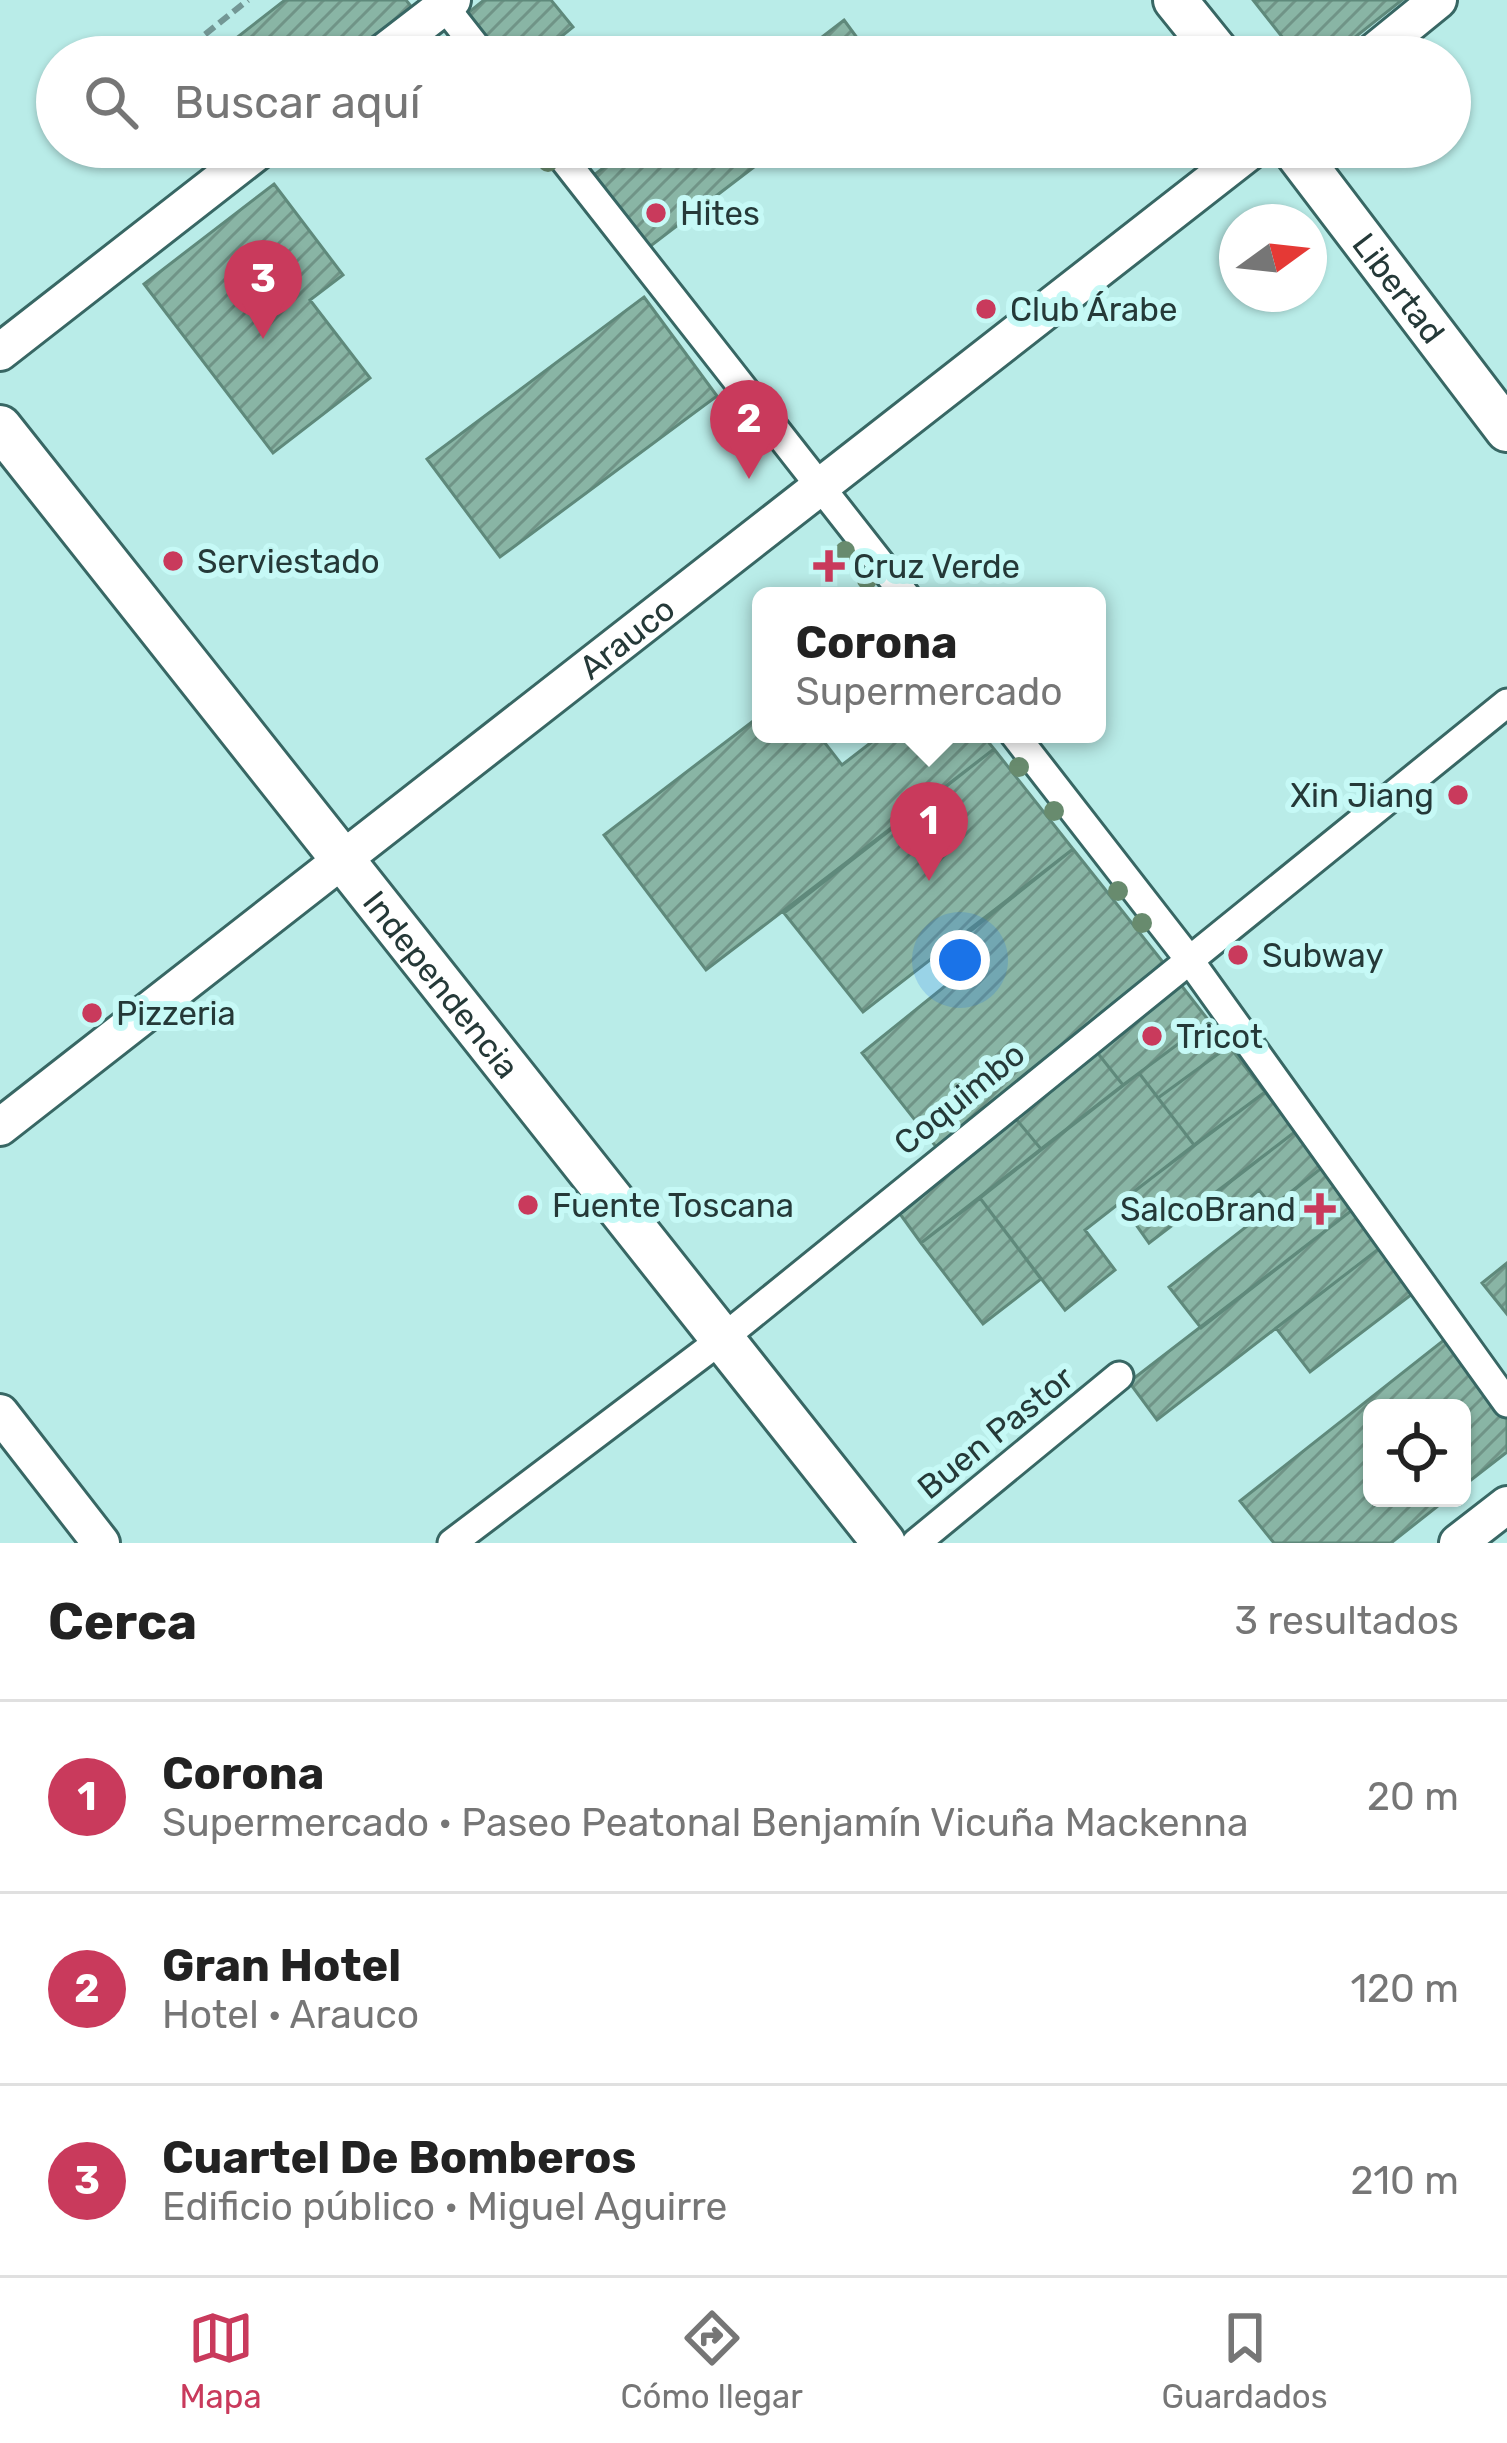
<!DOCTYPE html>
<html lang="es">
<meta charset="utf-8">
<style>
:root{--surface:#fff;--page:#f6f6f6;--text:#222;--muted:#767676;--line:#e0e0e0;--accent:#c93a5c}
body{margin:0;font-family:Rubik,sans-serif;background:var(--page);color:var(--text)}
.controls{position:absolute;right:36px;bottom:36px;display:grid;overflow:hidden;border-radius:18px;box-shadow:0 3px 9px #0004}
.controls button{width:108px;height:108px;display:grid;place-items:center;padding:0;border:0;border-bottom:3px solid var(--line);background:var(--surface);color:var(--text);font:60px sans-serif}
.compass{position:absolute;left:1219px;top:204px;width:108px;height:108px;border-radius:50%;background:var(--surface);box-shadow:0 3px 9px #0004;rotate:75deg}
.you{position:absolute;left:960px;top:960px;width:42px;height:42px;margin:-30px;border:9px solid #fff;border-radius:50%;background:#1a73e8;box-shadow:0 0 0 18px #1a73e833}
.badge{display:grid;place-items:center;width:78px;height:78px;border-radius:50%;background:var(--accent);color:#fff;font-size:39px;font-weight:700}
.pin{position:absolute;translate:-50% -99px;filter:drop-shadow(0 3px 6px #0008)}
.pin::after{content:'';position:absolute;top:63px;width:42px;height:36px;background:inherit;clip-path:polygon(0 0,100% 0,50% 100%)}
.popup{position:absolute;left:752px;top:587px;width:354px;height:156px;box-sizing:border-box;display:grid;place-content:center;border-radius:18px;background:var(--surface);filter:drop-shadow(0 3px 9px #0005);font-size:39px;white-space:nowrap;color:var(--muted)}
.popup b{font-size:45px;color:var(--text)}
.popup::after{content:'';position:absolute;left:50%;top:100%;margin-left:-24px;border:24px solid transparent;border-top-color:var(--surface)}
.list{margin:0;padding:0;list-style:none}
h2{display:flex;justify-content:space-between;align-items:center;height:156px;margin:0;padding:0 48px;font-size:51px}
h2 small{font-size:39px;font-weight:400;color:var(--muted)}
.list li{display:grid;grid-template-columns:78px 1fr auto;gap:36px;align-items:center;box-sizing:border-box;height:192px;padding:0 48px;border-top:3px solid var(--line)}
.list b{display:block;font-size:45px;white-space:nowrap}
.list p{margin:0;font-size:39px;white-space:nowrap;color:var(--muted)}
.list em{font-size:39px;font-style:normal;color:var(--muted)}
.icon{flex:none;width:66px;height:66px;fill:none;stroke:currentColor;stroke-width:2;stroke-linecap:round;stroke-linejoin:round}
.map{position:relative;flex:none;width:1507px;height:1543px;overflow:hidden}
.search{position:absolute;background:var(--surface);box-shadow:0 3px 9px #0004;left:36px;right:36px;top:36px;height:132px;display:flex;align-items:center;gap:30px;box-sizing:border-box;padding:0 42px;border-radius:66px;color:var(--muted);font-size:45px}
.sheet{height:732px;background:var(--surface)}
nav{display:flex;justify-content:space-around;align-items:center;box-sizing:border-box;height:168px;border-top:3px solid var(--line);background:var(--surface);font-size:33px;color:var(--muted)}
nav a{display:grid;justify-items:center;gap:6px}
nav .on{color:var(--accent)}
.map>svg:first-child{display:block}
</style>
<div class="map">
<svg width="1507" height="1543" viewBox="0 0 1507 1543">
<defs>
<pattern id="building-hatch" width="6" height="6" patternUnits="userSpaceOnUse" patternTransform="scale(3)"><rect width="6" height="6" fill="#89b5a5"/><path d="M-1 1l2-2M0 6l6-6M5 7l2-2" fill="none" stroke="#709487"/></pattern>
</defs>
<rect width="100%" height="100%" fill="#b9ece8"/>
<!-- building -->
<path fill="url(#building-hatch)" stroke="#5f897b" stroke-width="3" d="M285,0H406L414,10L354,57H212Z
M484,0H551L573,27L536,57H494L463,17Z
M1253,0H1402L1330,57H1298Z
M844,20L869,54L865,57H796Z
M631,147H780L648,248L590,178Z
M274,184L343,275L310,300L370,378L273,453L144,284Z
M644,297L717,396L500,557L427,459Z
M761,715V734H818L842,765L882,734H982L994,749L706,970L604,835Z
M994,749L1073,849L863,1012L784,913Z
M1073,849L1166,966L937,1148L862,1053L975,962L958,941Z
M1181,985L1209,1021L1123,1085L1096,1051Z
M1209,1021L1229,1046L1158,1098L1139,1073Z
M1229,1046L1265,1092L1194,1145L1158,1098Z
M1096,1051L1123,1085L1041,1149L1016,1119Z
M1139,1073L1194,1145L1085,1230L1115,1270L1065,1310L980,1198Z
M1265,1092L1296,1131L1149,1243L1120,1202Z
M1016,1119L1041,1149L921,1243L900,1214Z
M1296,1131L1324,1166L1273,1207L1259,1190L1223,1220L1207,1200Z
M1324,1166L1356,1207L1201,1328L1169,1287Z
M980,1198L1041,1279L983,1324L921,1243Z
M1356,1207L1385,1244L1157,1420L1129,1382Z
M1385,1244L1420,1288L1310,1372L1276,1328Z
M1507,1263V1314L1482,1283Z
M1449,1336L1507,1408V1452L1462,1487V1408H1372V1498H1448L1391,1543H1274L1240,1501Z"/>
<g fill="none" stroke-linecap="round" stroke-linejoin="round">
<!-- street casing -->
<g stroke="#386764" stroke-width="33">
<path id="street" d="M444,6L484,57
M554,147L906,596
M1014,734L1188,958L1507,1403
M452,1543L722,1339L1507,703
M916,1543L1119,1376"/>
</g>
<!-- secondary casing -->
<g stroke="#386764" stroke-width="42">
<g id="secondary">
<path d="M378,57L452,0"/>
<path d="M1368,57L1438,0"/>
<path d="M0,352L263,147"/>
<path id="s1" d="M0,1127L1255,147"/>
<path d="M0,1413L101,1543"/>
<path d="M1458,1543L1507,1505"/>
</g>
</g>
<!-- primary casing -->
<g stroke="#386764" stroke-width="48">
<g id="primary">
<path d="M1175,0L1221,57"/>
<path id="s2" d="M1292,147L1507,430"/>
<path id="s3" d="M0,427L884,1543"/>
</g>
</g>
<!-- path -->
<path stroke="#739795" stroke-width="6" stroke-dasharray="12 6" stroke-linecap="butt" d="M177,57L248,0"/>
<!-- street -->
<use href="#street" stroke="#fff" stroke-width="27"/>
<!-- secondary -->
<use href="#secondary" stroke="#fff" stroke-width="36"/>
<!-- primary -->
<use href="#primary" stroke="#fff" stroke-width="42"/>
</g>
<!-- trees -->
<g fill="#688b6e">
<circle cx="548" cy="162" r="10"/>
<circle cx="732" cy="406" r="10"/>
<circle cx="752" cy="431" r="10"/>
<circle cx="845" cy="551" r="10"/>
<circle cx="867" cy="580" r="10"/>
<circle cx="1019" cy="767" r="10"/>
<circle cx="1054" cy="811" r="10"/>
<circle cx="1118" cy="891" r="10"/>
<circle cx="1142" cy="923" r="10"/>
</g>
<!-- markers -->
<g fill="#c93a5c" stroke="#c6f9f6" stroke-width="4.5">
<circle cx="656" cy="213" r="12"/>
<circle cx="986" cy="309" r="12"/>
<circle cx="173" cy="561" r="12"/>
<path d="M823 548h12v12h12v12h-12v12h-12v-12h-12v-12h12z"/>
<circle cx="1458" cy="795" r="12"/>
<circle cx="1238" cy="955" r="12"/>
<circle cx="92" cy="1013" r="12"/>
<circle cx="1152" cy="1036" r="12"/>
<circle cx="528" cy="1205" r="12"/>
<path d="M1314 1191h12v12h12v12h-12v12h-12v-12h-12v-12h12z"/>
</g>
<g text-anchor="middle" stroke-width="12" stroke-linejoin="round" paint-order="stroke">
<!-- poi labels -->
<g font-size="33" fill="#253938" stroke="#c6f9f6" text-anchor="start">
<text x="680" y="225">Hites</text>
<text x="1010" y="321">Club Árabe</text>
<text x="197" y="573">Serviestado</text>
<text x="853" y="578">Cruz Verde</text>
<text x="1434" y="807" text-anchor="end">Xin Jiang</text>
<text x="1262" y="967">Subway</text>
<text x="116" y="1025">Pizzeria</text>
<text x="1176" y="1048">Tricot</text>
<text x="552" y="1217">Fuente Toscana</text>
<text x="1296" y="1221" text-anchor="end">SalcoBrand</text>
</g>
<!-- street labels -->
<g font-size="33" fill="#253938" stroke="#c6f9f6">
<text dy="12" stroke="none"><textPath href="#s2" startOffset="177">Libertad</textPath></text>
<text dy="12" stroke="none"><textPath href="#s1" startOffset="795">Arauco</textPath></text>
<text dy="12" stroke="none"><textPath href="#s3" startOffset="711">Independencia</textPath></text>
<text transform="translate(959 1098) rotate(-39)" y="12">Coquimbo</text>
<text transform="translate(995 1432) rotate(-39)" y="12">Buen Pastor</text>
</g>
</g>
</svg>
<div class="controls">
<button><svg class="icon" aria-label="locate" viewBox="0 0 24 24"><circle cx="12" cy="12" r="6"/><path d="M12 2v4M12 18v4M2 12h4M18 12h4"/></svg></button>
</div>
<svg class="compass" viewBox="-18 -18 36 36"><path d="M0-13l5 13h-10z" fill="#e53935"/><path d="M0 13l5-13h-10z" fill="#767676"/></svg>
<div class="you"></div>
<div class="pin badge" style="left:929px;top:881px">1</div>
<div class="popup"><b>Corona</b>Supermercado</div>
<div class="pin badge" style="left:749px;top:479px">2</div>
<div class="pin badge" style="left:263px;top:339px">3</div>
<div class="search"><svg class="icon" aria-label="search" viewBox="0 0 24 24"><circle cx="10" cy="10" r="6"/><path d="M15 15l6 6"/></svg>Buscar aquí</div>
</div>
<section class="sheet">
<h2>Cerca<small>3 resultados</small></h2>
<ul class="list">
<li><span class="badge">1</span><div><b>Corona</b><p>Supermercado · Paseo Peatonal Benjamín Vicuña Mackenna</p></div><em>20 m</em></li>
<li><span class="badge">2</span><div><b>Gran Hotel</b><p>Hotel · Arauco</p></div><em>120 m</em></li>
<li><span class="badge">3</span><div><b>Cuartel De Bomberos</b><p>Edificio público · Miguel Aguirre</p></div><em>210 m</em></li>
</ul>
</section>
<nav>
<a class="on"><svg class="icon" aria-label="map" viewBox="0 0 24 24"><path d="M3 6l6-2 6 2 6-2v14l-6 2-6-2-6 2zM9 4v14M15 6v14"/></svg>Mapa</a>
<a><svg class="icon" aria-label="directions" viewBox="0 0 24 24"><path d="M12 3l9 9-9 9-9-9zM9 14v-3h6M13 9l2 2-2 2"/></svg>Cómo llegar</a>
<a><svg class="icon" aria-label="saved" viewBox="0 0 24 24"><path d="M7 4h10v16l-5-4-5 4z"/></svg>Guardados</a>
</nav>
